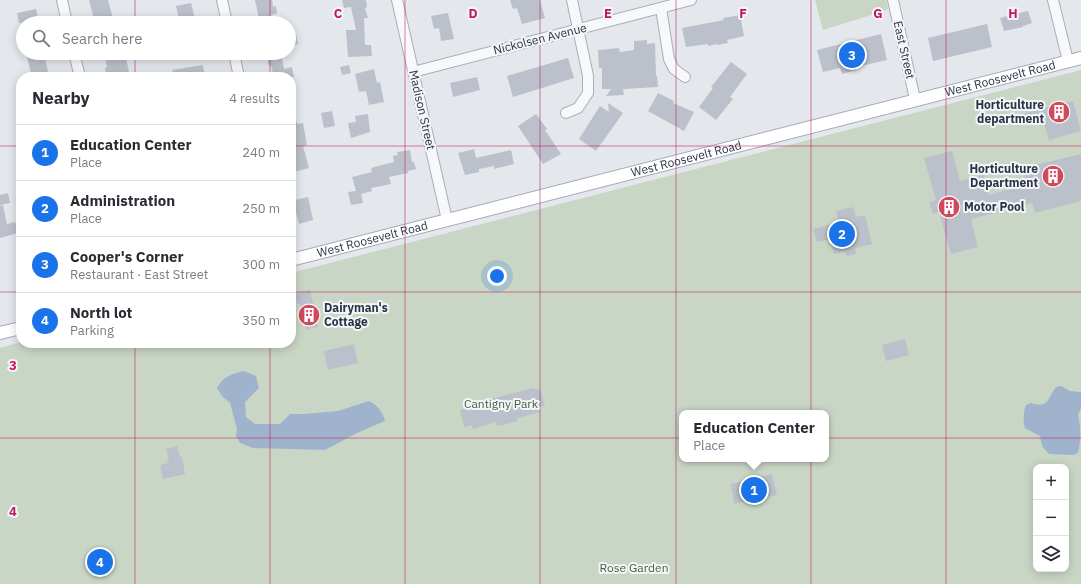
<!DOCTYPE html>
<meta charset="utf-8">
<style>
:root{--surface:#fff;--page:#f2f2f3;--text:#2b2b33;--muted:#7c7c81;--line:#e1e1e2;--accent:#1a73e8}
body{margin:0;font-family:"IBM Plex Sans",sans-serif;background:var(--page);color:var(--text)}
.controls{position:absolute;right:12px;bottom:12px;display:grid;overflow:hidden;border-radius:8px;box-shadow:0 2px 10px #0003}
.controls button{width:36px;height:36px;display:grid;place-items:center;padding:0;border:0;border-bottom:1px solid var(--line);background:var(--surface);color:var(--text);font:20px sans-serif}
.you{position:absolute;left:497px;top:276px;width:14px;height:14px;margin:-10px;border:3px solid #fff;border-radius:50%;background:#1a73e8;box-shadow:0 0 0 6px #1a73e833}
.badge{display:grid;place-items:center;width:26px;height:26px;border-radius:50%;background:var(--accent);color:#fff;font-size:13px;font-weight:700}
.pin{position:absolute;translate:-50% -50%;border:2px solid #fff;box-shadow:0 1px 4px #0006}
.popup{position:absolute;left:679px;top:410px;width:150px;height:52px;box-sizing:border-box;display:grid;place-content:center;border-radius:8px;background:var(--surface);filter:drop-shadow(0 1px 3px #0005);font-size:13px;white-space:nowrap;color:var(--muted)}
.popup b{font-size:15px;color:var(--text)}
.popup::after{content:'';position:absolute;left:50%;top:100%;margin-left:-8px;border:8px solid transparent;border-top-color:var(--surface)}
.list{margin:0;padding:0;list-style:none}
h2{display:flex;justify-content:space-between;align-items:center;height:52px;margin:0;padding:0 16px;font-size:17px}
h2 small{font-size:13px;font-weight:400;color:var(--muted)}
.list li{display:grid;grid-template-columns:26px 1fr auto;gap:12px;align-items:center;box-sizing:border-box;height:56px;padding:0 16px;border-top:1px solid var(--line)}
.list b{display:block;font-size:15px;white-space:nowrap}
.list p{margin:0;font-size:13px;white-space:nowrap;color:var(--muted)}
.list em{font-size:13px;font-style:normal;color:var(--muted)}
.icon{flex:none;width:22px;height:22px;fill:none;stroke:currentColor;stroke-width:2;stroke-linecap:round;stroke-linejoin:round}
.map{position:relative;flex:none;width:1081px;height:584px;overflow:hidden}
.search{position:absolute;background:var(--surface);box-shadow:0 2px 10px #0003;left:16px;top:16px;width:280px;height:44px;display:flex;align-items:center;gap:10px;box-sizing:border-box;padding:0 14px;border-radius:22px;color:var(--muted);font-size:15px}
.panel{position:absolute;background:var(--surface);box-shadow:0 2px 10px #0003;left:16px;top:72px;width:280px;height:276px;border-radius:16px}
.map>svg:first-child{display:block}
</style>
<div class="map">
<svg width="1081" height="584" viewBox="0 0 1081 584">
<rect width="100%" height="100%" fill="#e4e7ec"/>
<!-- green -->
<path fill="#c9d6c5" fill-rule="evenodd" d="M815,0H886L888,8L887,10L823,30Z
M1081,70V584H0V348L21,342L291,343V273ZM682,413H826V459H682ZM1036,467H1066V569H1036Z"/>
<!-- water -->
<path fill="#9fb4cc" d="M244,371L256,376L259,388L245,402L246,417L255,424H280L290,414H304L338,411L369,401C377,405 383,412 385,421L357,433L325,450L253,448L240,443L236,436L237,429L230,403L222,396L217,388C223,376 232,374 244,371Z
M1061,386L1070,391L1081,392V408L1078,415C1081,427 1081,441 1078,453L1074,455L1049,454L1042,446L1040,436L1025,428C1023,421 1023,412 1026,405L1031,403C1050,409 1047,398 1056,387Z"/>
<!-- building -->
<path fill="#bbc0ca" d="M89,0H108L114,23H95Z
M255,0H272L273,7L276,6L277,13L271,15L273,23H260Z
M342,0H366L367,7L365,8L368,18H364L365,45H371L372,56L348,57L346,30H356L351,7L344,8Z
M510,0H540L545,18L522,24L517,8L513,9Z
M191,3L196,23H180L176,6Z
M36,9L39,23H19L17,13Z
M1028,11L1032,23L1023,26V27L1004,31L1000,18Z
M448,13L454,39L441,41L439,28L434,29L431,16Z
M740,15L744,36L727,40L728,43L717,45V44L708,46V44L686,47L682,28L724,20L723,18Z
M987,24L992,47L933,61L928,38Z
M296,34L298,44L289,46V35Z
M881,34L887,60L856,67V70L842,74L840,68L823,72L817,50Z
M647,40V44L655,43L656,76H657L658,87L623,89L624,95L606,96L611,89H602V68H599L598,50L619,48L620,52L634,50V41Z
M26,53H44L49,77H32Z
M104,53H125L129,72L107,77L105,68L107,67Z
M266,53H281L284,69L292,67L294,77H274L271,65L269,66Z
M568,58L574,78L513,97L507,76Z
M731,62L747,74L730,97L733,99L716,120L699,107L713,88L711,87Z
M203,65L205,77H174L172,70Z
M349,65L351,73L342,75L340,67Z
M374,69L377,83L380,82L384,102L369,105L366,91L359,92L355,74Z
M477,77L480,90L453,97L450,83Z
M658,93L674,101L673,103L694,112L684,131L648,111Z
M1073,101L1081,131L1049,140L1043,119L1017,126L1014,116Z
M608,103L623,113L596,151L579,139L600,106L609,112Z
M291,110H294L297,124L303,123L307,145L303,146L309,168L293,172L291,165Z
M332,111L335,126L324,128L321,113Z
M368,114L370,132L351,138L348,123L356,122L355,116Z
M536,114L547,129L545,130L561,154L543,164L518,126Z
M474,149L476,158L511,150L514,164L494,169V166L479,169V172L465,175L458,153Z
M410,150L412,162H414L416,169L408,171V173L389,177L391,184L371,188L372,191L361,194L363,203L351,205L348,192L356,191L352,177L372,172L371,168L394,162L393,156L398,155L397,152Z
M952,151L960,181L984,175L989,195L1027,185L1023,168L1081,154V201L1035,213L1032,203L971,219L978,247L951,254L939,212L933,214L929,202L936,200L924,158Z
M8,193L10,203L0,205V195Z
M308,197L313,220L299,224L296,212L291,213V201Z
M3,205L7,224L15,222L18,233L0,238V206Z
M853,207L856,217L865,215L872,244L855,248L856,254L847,256L845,251L834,254L830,239L817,242L813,229L839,222L836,211Z
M310,290L318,327L306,330L300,303L297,304L295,294Z
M905,339L909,355L886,361L882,345Z
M354,344L358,363L328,370L324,351Z
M534,388L535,390L540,389L545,406L539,407L540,412L517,418L518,421L497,426L496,422L473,429L472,425L464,427L460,410L467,408L466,405Z
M177,446L180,457H182L185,474L163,479L160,465L168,463L167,460H169L166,449Z
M772,474L777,495L734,504L731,484Z"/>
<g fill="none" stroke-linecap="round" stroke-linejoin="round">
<!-- minor casing -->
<g stroke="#a9aeb7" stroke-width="12">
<path id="minor" d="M62,0L67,23
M222,0L227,23
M397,0L447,220
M893,0L915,99
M1053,0L1068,61
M661,8L669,59L674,69L685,77
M74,53L80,77
M234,53L239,77
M413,72L691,0
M566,113L578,108L588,93V76L572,0"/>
</g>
<!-- major casing -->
<g stroke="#a3abb8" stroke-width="14">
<g id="major">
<path id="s1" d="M291,260L1081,58"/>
<path d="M0,333L21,328"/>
</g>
</g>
<!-- minor -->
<use href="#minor" stroke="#f7f8fa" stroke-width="10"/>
<!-- major -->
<use href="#major" stroke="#fff" stroke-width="12"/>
</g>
<!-- grid -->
<path fill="none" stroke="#c2185b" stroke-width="1" stroke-opacity="0.55" d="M135,0V23M270,0V23M405,0V584M540,0V584M676,0V584M811,0V584M946,0V584M135,53V77M270,53V77M0,146H21M291,146H1081M0,292H21M291,292H1081M135,343V584M270,343V584M0,438H1081"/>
<!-- icons -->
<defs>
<g id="building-disc" transform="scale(1.15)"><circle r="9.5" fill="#d1495b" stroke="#f4f6f9"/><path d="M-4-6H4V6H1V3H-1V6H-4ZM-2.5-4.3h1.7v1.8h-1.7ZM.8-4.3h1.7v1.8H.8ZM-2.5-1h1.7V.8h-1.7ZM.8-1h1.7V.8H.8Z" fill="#fff"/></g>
</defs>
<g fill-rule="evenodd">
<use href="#building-disc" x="1059" y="112"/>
<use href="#building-disc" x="1053" y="176"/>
<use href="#building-disc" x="949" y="207"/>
<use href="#building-disc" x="309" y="315"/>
</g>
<g text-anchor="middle" stroke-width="4" stroke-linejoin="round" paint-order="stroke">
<!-- street labels -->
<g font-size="12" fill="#2b3445" stroke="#f4f6f9">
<text transform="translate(540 39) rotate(-14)" y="4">Nickolsen Avenue</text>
<text transform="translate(904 50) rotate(77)" y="4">East Street</text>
<text dy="4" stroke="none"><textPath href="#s1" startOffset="732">West Roosevelt Road</textPath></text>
<text transform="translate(422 110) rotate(77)" y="4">Madison Street</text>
<text dy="4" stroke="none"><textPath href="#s1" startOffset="408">West Roosevelt Road</textPath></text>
<text dy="4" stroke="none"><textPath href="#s1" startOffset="84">West Roosevelt Road</textPath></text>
</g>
<!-- poi labels -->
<g font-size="12" font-weight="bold" fill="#2b3445" stroke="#f4f6f9" text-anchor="end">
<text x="1044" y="109">Horticulture<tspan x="1044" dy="14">department</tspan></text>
<text x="1038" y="173">Horticulture<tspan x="1038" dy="14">Department</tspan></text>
<text x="964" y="211" text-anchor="start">Motor Pool</text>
<text x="324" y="312" text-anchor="start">Dairyman's<tspan x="324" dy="14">Cottage</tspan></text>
</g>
<!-- park labels -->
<g font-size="12" fill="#3f6138" stroke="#f4f6f9">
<text x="501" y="408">Cantigny Park</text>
<text x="634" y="572">Rose Garden</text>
</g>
</g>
<g font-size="13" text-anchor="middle" font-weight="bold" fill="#c2185b" stroke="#f4f6f9" stroke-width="4" stroke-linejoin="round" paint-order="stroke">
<text x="338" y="18">C</text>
<text x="473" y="18">D</text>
<text x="608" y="18">E</text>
<text x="743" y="18">F</text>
<text x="878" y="18">G</text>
<text x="1013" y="18">H</text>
<text x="13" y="370">3</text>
<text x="13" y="516">4</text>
</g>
</svg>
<div class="controls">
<button>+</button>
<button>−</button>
<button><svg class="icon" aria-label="layers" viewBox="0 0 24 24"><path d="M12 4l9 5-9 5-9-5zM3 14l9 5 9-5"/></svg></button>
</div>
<div class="you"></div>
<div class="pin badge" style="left:754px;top:490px">1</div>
<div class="popup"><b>Education Center</b>Place</div>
<div class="pin badge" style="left:842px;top:234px">2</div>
<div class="pin badge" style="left:852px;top:55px">3</div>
<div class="pin badge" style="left:100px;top:562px">4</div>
<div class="search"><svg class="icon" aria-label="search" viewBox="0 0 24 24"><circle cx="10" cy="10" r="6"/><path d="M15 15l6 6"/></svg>Search here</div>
<section class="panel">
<h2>Nearby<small>4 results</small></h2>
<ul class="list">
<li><span class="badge">1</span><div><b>Education Center</b><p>Place</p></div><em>240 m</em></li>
<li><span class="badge">2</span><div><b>Administration</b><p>Place</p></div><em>250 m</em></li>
<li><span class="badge">3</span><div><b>Cooper's Corner</b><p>Restaurant · East Street</p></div><em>300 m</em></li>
<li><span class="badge">4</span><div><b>North lot</b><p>Parking</p></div><em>350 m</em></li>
</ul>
</section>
</div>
